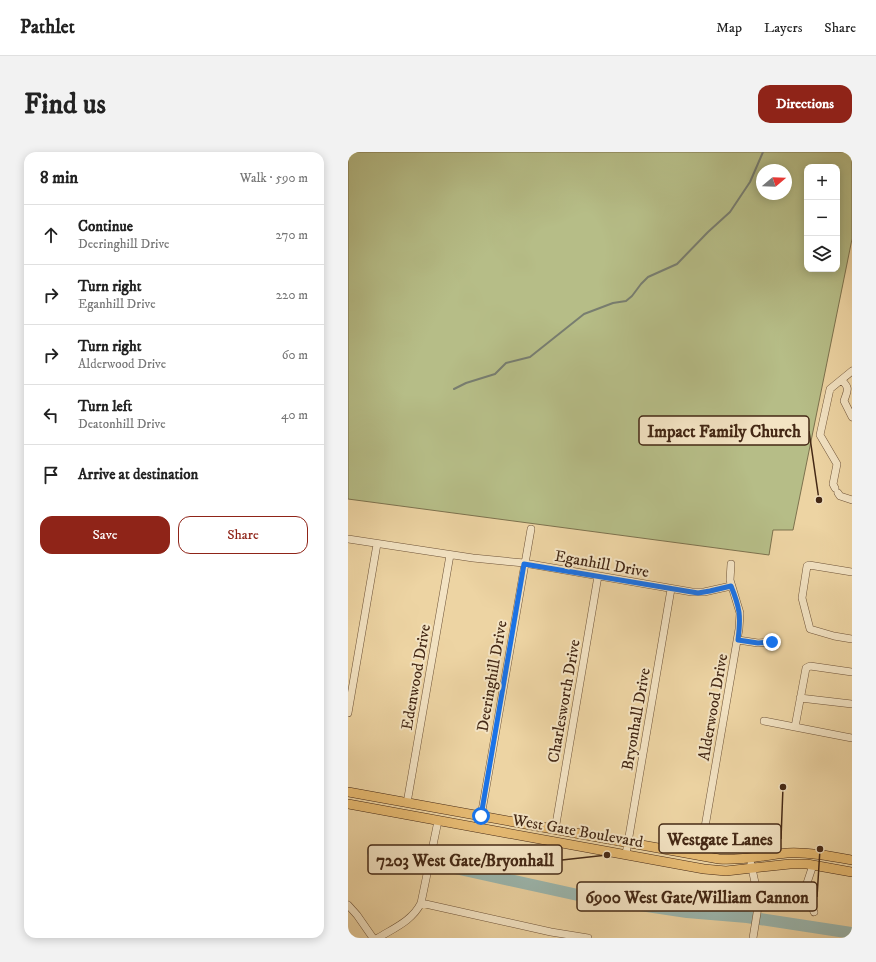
<!DOCTYPE html>
<meta charset="utf-8">
<style>
:root{--surface:#fff;--page:#f2f2f2;--text:#222;--muted:#767676;--line:#e0e0e0;--accent:#8f2418}
body{margin:0;font-family:"IM FELL DW Pica",serif;background:var(--page);color:var(--text)}
.controls{position:absolute;right:12px;top:12px;display:grid;overflow:hidden;border-radius:8px;box-shadow:0 2px 10px #0003}
.controls button{width:36px;height:36px;display:grid;place-items:center;padding:0;border:0;border-bottom:1px solid var(--line);background:var(--surface);color:var(--text);font:20px sans-serif}
.compass{position:absolute;left:408px;top:12px;width:36px;height:36px;border-radius:50%;background:var(--surface);box-shadow:0 2px 10px #0003;rotate:71deg}
.stop{position:absolute;width:12px;height:12px;margin:-9px;border:3px solid #1a73e8;border-radius:50%;background:#fff}
.stop.end{background:#1a73e8;border-color:#fff;box-shadow:0 1px 4px #0008}
.list{margin:0;padding:0;list-style:none}
h2{display:flex;justify-content:space-between;align-items:center;height:52px;margin:0;padding:0 16px;font-size:17px}
h2 small{font-size:13px;font-weight:400;color:var(--muted)}
.list li{display:grid;grid-template-columns:26px 1fr auto;gap:12px;align-items:center;box-sizing:border-box;height:60px;padding:0 16px;border-top:1px solid var(--line)}
.list b{display:block;font-size:15px;white-space:nowrap}
.list p{margin:0;font-size:13px;white-space:nowrap;color:var(--muted)}
.list em{font-size:13px;font-style:normal;color:var(--muted)}
.actions{display:flex;gap:8px;padding:12px 16px}
.actions a{flex:1;padding:9px 0;border:1px solid var(--accent);border-radius:12px;text-align:center;font-size:14px;color:var(--accent)}
.actions .main{background:var(--accent);color:#fff}
.icon{flex:none;width:22px;height:22px;fill:none;stroke:currentColor;stroke-width:2;stroke-linecap:round;stroke-linejoin:round}
.map{position:relative;flex:none;width:504px;height:786px;overflow:hidden;border-radius:12px}
header{display:flex;align-items:center;gap:24px;box-sizing:border-box;height:56px;padding:0 20px;background:var(--surface);border-bottom:1px solid var(--line)}
header strong{font-size:19px}
nav{display:flex;gap:22px;margin-inline-start:auto;font-size:14px}
.intro{display:flex;align-items:center;justify-content:space-between;box-sizing:border-box;height:96px;padding:0 24px}
h1{margin:0;font-size:28px}
.button{padding:10px 18px;border-radius:12px;background:var(--accent);color:#fff;font-size:14px;font-weight:700}
main{display:flex;gap:24px;padding:0 24px}
aside{flex:1;background:var(--surface);border-radius:12px;box-shadow:0 2px 10px #0003}
.map>svg:first-child{display:block}
</style>
<header>
<strong>Pathlet</strong>
<nav><a>Map</a><a>Layers</a><a>Share</a></nav>
</header>
<div class="intro"><h1>Find us</h1><a class="button">Directions</a></div>
<main>
<aside>
<h2>8 min<small>Walk · 590 m</small></h2>
<ul class="list">
<li><svg class="icon" aria-label="ahead" viewBox="0 0 24 24"><path d="M12 20V5M6 11l6-6 6 6"/></svg><div><b>Continue</b><p>Deeringhill Drive</p></div><em>270 m</em></li>
<li><svg class="icon" aria-label="right" viewBox="0 0 24 24"><path d="M7 20v-9h11M14 6l5 5-5 5"/></svg><div><b>Turn right</b><p>Eganhill Drive</p></div><em>220 m</em></li>
<li><svg class="icon" aria-label="right" viewBox="0 0 24 24"><path d="M7 20v-9h11M14 6l5 5-5 5"/></svg><div><b>Turn right</b><p>Alderwood Drive</p></div><em>60 m</em></li>
<li><svg class="icon" aria-label="left" viewBox="0 0 24 24"><path d="M17 20v-9H6M10 6l-5 5 5 5"/></svg><div><b>Turn left</b><p>Deatonhill Drive</p></div><em>40 m</em></li>
<li><svg class="icon" aria-label="arrive" viewBox="0 0 24 24"><path d="M6 21V4h12l-3 4 3 4H6"/></svg><div><b>Arrive at destination</b></div></li>
</ul>
<div class="actions"><a class="main">Save</a><a>Share</a></div>
</aside>
<div class="map">
<svg width="504" height="786" viewBox="0 0 504 786">
<rect width="100%" height="100%" fill="#edd4a3"/>
<filter id="stains"><feTurbulence type="fractalNoise" baseFrequency=".005" numOctaves="4"/><feColorMatrix values="0 0 0 0 .2 0 0 0 0 .09 0 0 0 0 .02 0 0 0 .5 -.17"/></filter>
<radialGradient id="worn" r=".72"><stop offset=".6" stop-color="#630" stop-opacity="0"/><stop offset="1" stop-color="#630" stop-opacity=".3"/></radialGradient>
<!-- green -->
<path fill="#b6bd87" stroke="#7d724e" fill-rule="evenodd" d="M0,0H504V87L445,378H425L421,403L0,347ZM459,15H489V117H459ZM414,18H438V42H414Z"/>
<g fill="none" stroke-linecap="round" stroke-linejoin="round">
<!-- stream -->
<path stroke="#787e71" stroke-width="2" d="M106,237L118,231L147,222L158,211L182,205L236,162L265,151L278,149L284,144L293,132L300,125L329,112L360,80L382,60L402,30L415,0"/>
<!-- river -->
<path stroke="#9bb7af" stroke-width="12" d="M25,700L74,709
M89,712L239,745L339,760L399,765L504,781"/>
<!-- minor casing -->
<g stroke="#6e5338" stroke-width="8">
<path id="minor" d="M493,228C503,236 499,239 496,249L504,265
M487,336L485,332L489,312L472,283L482,237L504,219
M490,341L492,344L504,348
M0,387L125,406L176,411L344,440H356L383,434
M504,420L461,413L459,414L454,446L462,477L486,484L504,487
M390,488L410,491L424,490
M452,546L504,552
M0,561L29,392
M416,569L504,586
M447,575L458,516L462,514L504,520
M59,651L102,403
M131,676L183,377
M207,678L250,424
M278,702L323,437
M352,704L391,477L392,461L382,428L383,412
M403,712L411,749L405,786
M465,713L457,737L466,760
M73,751L203,780L240,786
M0,753L9,763L25,786
M30,786C46,776 64,769 73,751L90,669"/>
</g>
<!-- major casing -->
<g stroke="#442815" stroke-width="10">
<path id="major" d="M0,640L371,707C394,709 416,703 439,701C461,700 482,704 504,708
M0,652L356,717L378,719L442,712H459L504,720"/>
</g>
<!-- minor -->
<use href="#minor" stroke="#f3e3c3" stroke-width="7"/>
<!-- major -->
<use href="#major" stroke="#e6ba72" stroke-width="9"/>
</g>
<g fill="none" stroke-linecap="round" stroke-linejoin="round">
<!-- route -->
<path stroke="#1a73e8" stroke-width="5" d="M133,664L176,412L350,441L362,439L383,434C392,456 393,464 390,488L410,491L424,490"/>
</g>
<g text-anchor="middle" stroke-width="4" stroke-linejoin="round" paint-order="stroke">
<!-- street labels -->
<g font-size="16" fill="#442815" stroke="#f3e3c3">
<text transform="translate(254 411) rotate(10)" y="6">Eganhill Drive</text>
<text transform="translate(143 524) rotate(-80)" y="6">Deeringhill Drive</text>
<text transform="translate(67 525) rotate(-80)" y="6">Edenwood Drive</text>
<text transform="translate(215 549) rotate(-80)" y="6">Charlesworth Drive</text>
<text transform="translate(364 555) rotate(-80)" y="6">Alderwood Drive</text>
<text transform="translate(287 567) rotate(-80)" y="6">Bryonhall Drive</text>
<text transform="translate(230 678) rotate(10)" y="6">West Gate Boulevard</text>
</g>
</g>
<!-- callouts -->
<path fill="none" stroke="#442815" stroke-width="1.5" d="M471 348L461 279M435 635L433 687M259 703L214 708M472 697L469 745"/>
<g fill="#442815" stroke="#f3e3c3" stroke-width="1.5">
<circle cx="471" cy="348" r="4"/>
<circle cx="435" cy="635" r="4"/>
<circle cx="259" cy="703" r="4"/>
<circle cx="472" cy="697" r="4"/>
</g>
<g fill="#f3e3c3" stroke="#442815" stroke-width="1.5">
<rect x="291" y="264" width="170" height="29" rx="4"/>
<rect x="311" y="672" width="122" height="29" rx="4"/>
<rect x="20" y="693" width="194" height="29" rx="4"/>
<rect x="229" y="730" width="240" height="29" rx="4"/>
</g>
<g font-size="17" text-anchor="middle" font-weight="bold" fill="#442815">
<text x="376" y="285">Impact Family Church</text>
<text x="372" y="693">Westgate Lanes</text>
<text x="117" y="714">7203 West Gate/Bryonhall</text>
<text x="349" y="751">6900 West Gate/William Cannon</text>
</g>
<rect width="100%" height="100%" filter="url(#stains)"/>
<rect width="100%" height="100%" fill="url(#worn)"/>
</svg>
<div class="controls">
<button>+</button>
<button>−</button>
<button><svg class="icon" aria-label="layers" viewBox="0 0 24 24"><path d="M12 4l9 5-9 5-9-5zM3 14l9 5 9-5"/></svg></button>
</div>
<svg class="compass" viewBox="-18 -18 36 36"><path d="M0-13l5 13h-10z" fill="#e53935"/><path d="M0 13l5-13h-10z" fill="#767676"/></svg>
<div class="stop" style="left:133px;top:664px"></div>
<div class="stop end" style="left:424px;top:490px"></div>
</div>
</main>
